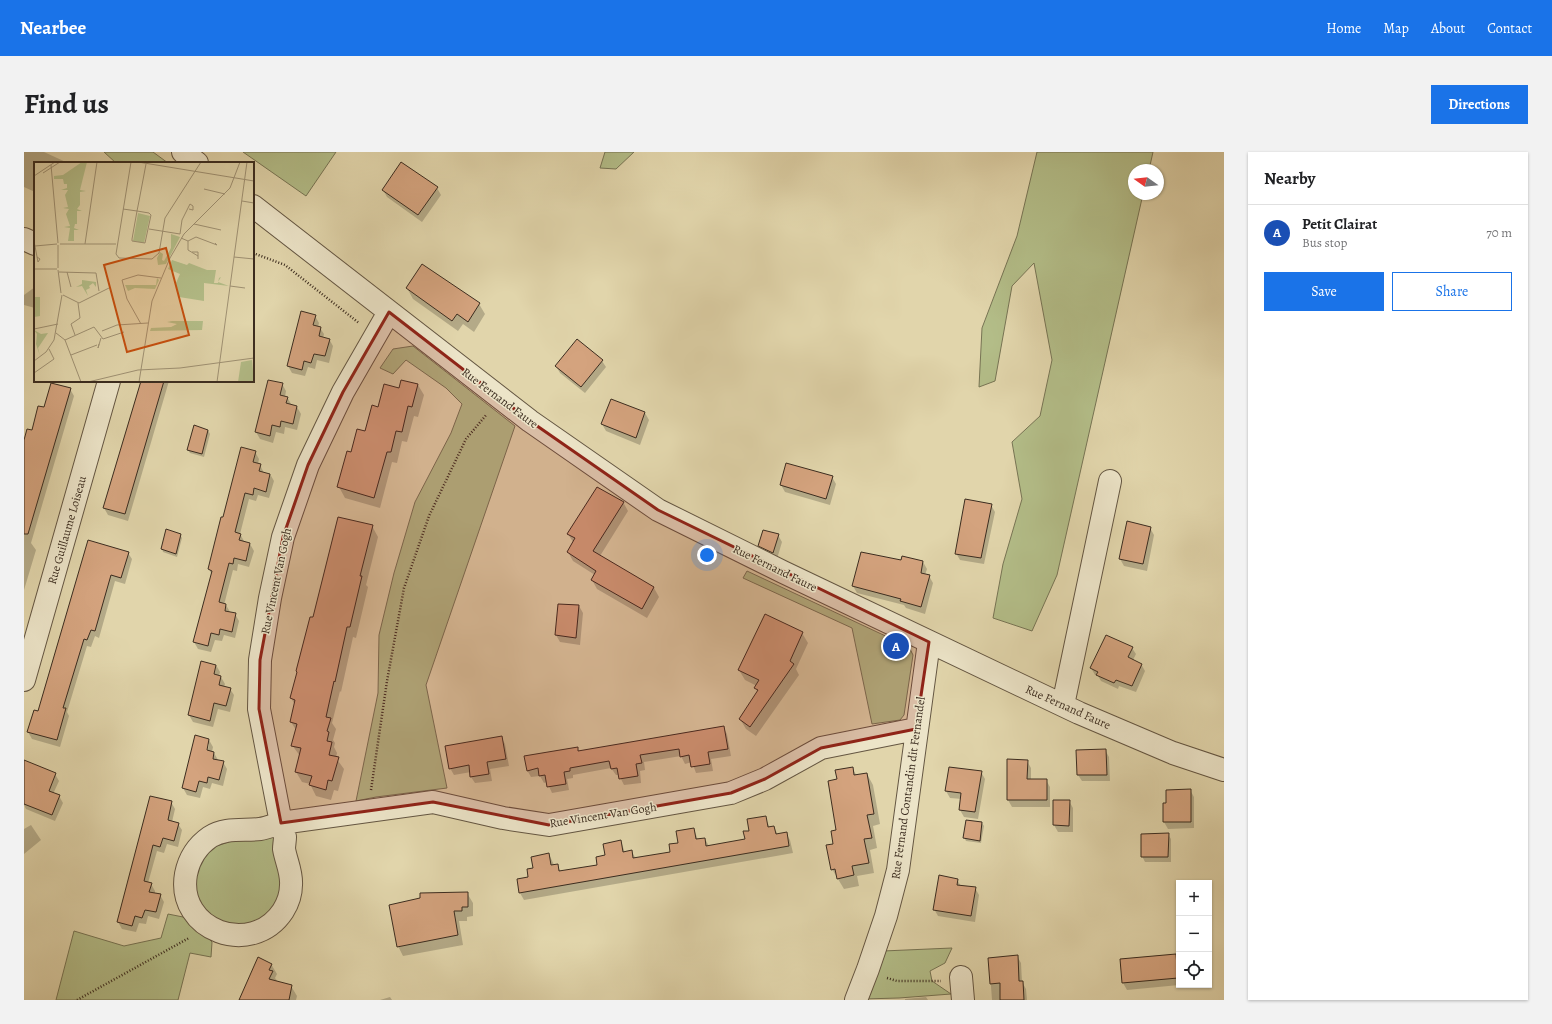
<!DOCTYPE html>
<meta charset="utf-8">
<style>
:root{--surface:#fff;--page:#f2f2f2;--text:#202124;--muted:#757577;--line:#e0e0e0;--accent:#1a73e8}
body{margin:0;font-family:Alegreya,serif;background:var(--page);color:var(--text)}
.controls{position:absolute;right:12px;bottom:12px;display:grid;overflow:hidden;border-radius:0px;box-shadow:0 1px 3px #0004}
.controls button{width:36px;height:36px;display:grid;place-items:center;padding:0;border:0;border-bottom:1px solid var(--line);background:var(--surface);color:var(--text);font:20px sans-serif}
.compass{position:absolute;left:1104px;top:12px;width:36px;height:36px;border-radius:50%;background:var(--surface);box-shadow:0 1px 3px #0004;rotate:285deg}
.you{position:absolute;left:683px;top:403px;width:14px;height:14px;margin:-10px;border:3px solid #fff;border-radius:50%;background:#1a73e8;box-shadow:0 0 0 6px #1a73e833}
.badge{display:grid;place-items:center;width:26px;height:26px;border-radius:50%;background:var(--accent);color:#fff;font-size:13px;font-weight:700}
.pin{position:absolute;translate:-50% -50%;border:2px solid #fff;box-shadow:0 1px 4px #0006}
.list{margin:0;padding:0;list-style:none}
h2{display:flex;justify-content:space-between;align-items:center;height:52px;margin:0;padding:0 16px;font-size:17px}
h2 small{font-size:13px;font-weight:400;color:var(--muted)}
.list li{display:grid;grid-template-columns:26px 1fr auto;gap:12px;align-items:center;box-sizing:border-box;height:56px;padding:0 16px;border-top:1px solid var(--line)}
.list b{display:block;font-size:15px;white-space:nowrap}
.list p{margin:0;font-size:13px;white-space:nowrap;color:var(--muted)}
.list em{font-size:13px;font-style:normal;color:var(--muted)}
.actions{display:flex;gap:8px;padding:12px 16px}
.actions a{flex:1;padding:9px 0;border:1px solid var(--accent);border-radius:0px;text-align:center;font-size:14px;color:var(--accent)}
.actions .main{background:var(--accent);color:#fff}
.icon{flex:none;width:22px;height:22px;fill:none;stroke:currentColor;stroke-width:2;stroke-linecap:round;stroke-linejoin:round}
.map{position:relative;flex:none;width:1200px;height:848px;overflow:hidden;border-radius:0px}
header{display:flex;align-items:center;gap:24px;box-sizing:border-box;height:56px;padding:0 20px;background:var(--accent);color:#fff}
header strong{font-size:19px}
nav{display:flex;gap:22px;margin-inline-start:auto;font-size:14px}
.intro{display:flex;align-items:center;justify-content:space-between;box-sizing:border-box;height:96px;padding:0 24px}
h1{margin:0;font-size:28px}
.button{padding:10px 18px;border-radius:0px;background:var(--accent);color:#fff;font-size:14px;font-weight:700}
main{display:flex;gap:24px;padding:0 24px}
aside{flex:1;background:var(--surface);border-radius:0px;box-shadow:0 1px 3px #0004}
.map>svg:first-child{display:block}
</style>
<header>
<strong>Nearbee</strong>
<nav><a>Home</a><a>Map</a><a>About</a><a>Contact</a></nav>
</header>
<div class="intro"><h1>Find us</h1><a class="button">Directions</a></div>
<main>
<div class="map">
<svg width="1200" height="848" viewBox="0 0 1200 848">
<rect width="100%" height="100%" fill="#e1d5ab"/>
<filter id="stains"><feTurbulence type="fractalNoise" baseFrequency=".005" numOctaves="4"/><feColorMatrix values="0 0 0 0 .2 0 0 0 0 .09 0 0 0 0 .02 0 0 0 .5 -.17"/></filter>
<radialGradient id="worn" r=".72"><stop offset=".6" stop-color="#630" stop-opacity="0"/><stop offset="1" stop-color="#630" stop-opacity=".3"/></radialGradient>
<!-- green -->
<path fill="#b3bd88" stroke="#777454" d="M80,0H129L144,11H92Z
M219,0H312L282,44Z
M581,0H610L592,17L576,16Z
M1013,0H1129L1125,18H1110V42H1119L1033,423L1008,479L969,466L979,412L998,347L988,290L1016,264L1028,208L1010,111L988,134L971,229L955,235L958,176L993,84Z
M389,194L491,274L402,533L423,636L352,645L332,649L354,541L355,483L370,421L391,350L427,281L438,252L422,236L382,208L369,222L356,216L369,197Z
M723,419L885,495L889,503L880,563L876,568L848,572L828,476L719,426Z
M250,684C254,703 263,737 252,754C248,761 232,770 225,775L189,771L169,744L172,713L187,696L210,688Z
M144,762L164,766L188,790L187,805L166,801L154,848H32L50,779L100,794L137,786Z
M928,796L921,811L906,819L908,829L927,842L875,846L839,847L859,799Z"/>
<!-- shadow -->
<path fill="#0003" fill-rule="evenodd" d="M0,0H20L44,11H11V40L0,35Z
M413,36L417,43L398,70L363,45L359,38Z
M11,135V156L0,153V143Z
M383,136L455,152L461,162L450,180L439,172L434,179L389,147Z
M291,164L295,171L294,175L296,176L300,182L299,186L305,187L309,194L305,211L293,208L291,217L284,215L281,224L268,221L264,214Z
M578,209L582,215L561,241L536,221L532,214Z
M117,229H145L104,369L84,363L80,356Z
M245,229L258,232L262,239L261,245H263L267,252L273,255L277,262L273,278L261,275L260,282L252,280L249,291L236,287L232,280Z
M394,233L400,243L394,265L390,264L383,290L378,289L373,311L368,310L356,356L321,346L315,335L328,301L342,281L355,256L376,238Z
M46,237L50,244L7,391L12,398L0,438V291L9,280L21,256Z
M588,248L621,261L625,268L616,293L582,279L578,272Z
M184,278L186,282L180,305L166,301L164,298Z
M231,300L235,307L234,312L236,313L240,321L246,322L250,329L245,346L234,343L232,349L225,347L216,382L220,389L226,392L230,399L225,415L214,412L213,419L209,418L200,453H202L206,460L211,462L215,469L211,486L200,483L198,489L191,488L187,500L174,497L170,490L188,423L185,417L200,367Z
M762,313L808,325L812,332L806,353L761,340L757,333Z
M599,350L604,359L576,404L630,436L635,445L623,466L573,437L568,428L571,423L549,409L544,400L549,390L544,382Z
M967,353L971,360L960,412L936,408L932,401Z
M1103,370L1126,376L1130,383L1123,419L1100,414L1096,407Z
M348,374L354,385L342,433L344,435L332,486L329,485L317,540L316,539L308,571L312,577L309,588L311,591L310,595L313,601L312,606L320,617L314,639L310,638L307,648L292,644L286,632L278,630L272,620L276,604L268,593L272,578L267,570L271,553L267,546L289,466Z
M142,379L156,383L158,386L153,405L139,400L138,397Z
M754,383L758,390L753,407L739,401L735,394Z
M65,390L104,401L108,407L101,432L91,429L75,486L71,484L67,495L63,494L43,560L45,564L36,595L8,587L4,580L15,560Z
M899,410L903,417L901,423L905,424L909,431L901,462L882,456L880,453L833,441L829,434Z
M555,454L559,461L556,493L536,490L532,483Z
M778,481L784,491L772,517L775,523L732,584L722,577L716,567L734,540L731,536L733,534L721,528L715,518Z
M1108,496L1112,502L1109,508L1117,512L1121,519L1112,540L1095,534L1094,537L1077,529L1074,524L1071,523L1067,516Z
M178,510L192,513L196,520L195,524L197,525L201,532L200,535L206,537L210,543L206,560L194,557L189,575L169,570L165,563Z
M699,575L703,582L707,604L687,607L689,619L672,621L668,610L661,612L657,604L620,610L621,618L616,619L617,631L600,633L595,623H592L587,616L549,623V626L543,627L545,638L528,641L523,630L520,631L516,624L507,625L503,618L553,596L555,600Z
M172,584L185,588L189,595L188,600L190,601L194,608L199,610L203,617L199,634L188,631L186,637L179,635L176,646L163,643L159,636ZM183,592H185L183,603Z
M477,585L481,592L485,614L466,617L468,629L451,631L447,625V620L430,623L426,616Z
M1081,598L1085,605L1086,629H1058L1054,623Z
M984,608L1003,609L1007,616V628H1022L1026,635V655H988L984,648Z
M828,616L833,624L843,622L849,633L856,672L849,674L853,696L846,698L850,721L833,724L835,734L820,737L808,717L813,679L815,628Z
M0,620L31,622L35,629L29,642L35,644L39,651L31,669L2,657L0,653Z
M957,620L961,627L954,667L940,665L936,658L938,647L926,646L922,639Z
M1166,638L1170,645V676L1144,677L1140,670Z
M1045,649L1049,656V680H1034L1030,673Z
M147,650L151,657L148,670L154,672L158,678L154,695L143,692L140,701L133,699L124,731L127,732L131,739V742L136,743L140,750L135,767L124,764L122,772L115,771L112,780L98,777L94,770Z
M741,665L746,676L750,675L754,683L762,681L766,688L769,701L500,748L496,741L494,728L505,726L510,717L525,702L530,713H533L537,720L574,713L597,689L601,701L608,700L612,707L647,701L670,677L674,688L681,687L685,694L722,688L726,679Z
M958,671L960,674L957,691L942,689L940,685Z
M7,673L17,688L0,702V677Z
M1144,682L1147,687V710H1121L1118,704Z
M933,728L937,734L951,736L955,743L951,770L914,764L910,757Z
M443,741L449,751V764L443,765V769H435L439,793L379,804L374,794Z
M1151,803L1155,809V833L1103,838L1099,831L1097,808Z
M993,804L997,811L998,830L1002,837L1003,848H968L965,807Z
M247,812L253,822L251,826L254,830L267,834L273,844L272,848H216Z
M366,845L368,848H356Z
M902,845L904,848H881V847Z"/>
<!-- building -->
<path fill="#d4a37e" stroke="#3b2c1f" d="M377,10L414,35L394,63L358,38Z
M398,112L456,151L444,170L433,162L428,169L382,136Z
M277,159L292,163L289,173L297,175L295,184L306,187L301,204L290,202L287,211L280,209L278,218L263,214Z
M553,187L579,208L557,235L531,214Z
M244,228L259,231L256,243L264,245L262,251L273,254L269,272L257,269L256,275L248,273L246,284L231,280Z
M377,228L394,232L388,255L384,254L378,280L372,279L367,300H363L350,346L313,335L323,299L327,300L333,277L341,279L348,253L354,255L360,232L375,236Z
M117,229H140L101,362L79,356Z
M27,231L47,236L4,382H0V288L3,277L8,278L14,254L20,255Z
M587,247L621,260L612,286L577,272Z
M170,273L184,278L178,302L163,298Z
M217,295L232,299L229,310L237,312L235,319L246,322L242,340L230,336L229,343L221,341L211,380L217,382L215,388L226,391L222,409L210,406L209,412L205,411L195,450L202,452L201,459L212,461L208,480L196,477L195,483L187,481L184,494L169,490L188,419L184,417L197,365H199Z
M762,311L809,324L802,347L756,333Z
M573,335L600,350L569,399L630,435L618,457L567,428L572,419L543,400L551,386L543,382Z
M941,347L968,352L957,406L931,402Z
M314,365L349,373L336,424H338L326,475H323L311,530L310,529L302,565L307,566L303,579L305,580L303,589L308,590L305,603L315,605L308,629L304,628L302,638L285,633L288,624L271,620L277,596L267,594L273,572L266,570L271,548L266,546L273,520L272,519L286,465H289Z
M1103,369L1127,375L1119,412L1095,407Z
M142,377L157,382L152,402L137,397Z
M739,378L755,382L749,401L734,394Z
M64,388L105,400L97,426L87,423L71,479L67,478L63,488L60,487L39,556H42L33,588L3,580L10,558L14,559Z
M837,400L877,408L878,404L899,409L897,421L906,423L897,455L876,449L877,447L828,434Z
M534,452L555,453L552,486L531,483Z
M741,462L779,480L766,509L770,512L726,575L715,567L734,538L730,536L735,528L714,518Z
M1082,483L1109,495L1104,505L1118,512L1108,534L1092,528L1090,531L1072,523L1074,520L1066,516Z
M177,509L192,513L190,522L197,524L195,533L207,536L202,554L190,551L186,569L164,563Z
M700,574L704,597L684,600L686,612L667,615L665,603L656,605L655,597L616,603L618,611L612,612L614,624L595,627L593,616L587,617L585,609L546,616V619L540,620L542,632L523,635L521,623L515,624L514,616L503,619L500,604L554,595V599Z
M171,583L185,587L183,598L190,600L189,607L200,609L195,628L184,625L183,631L175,629L172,640L158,636Z
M478,584L482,607L463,610L465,622L446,625L445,613L425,617L421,594Z
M1082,597L1083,623H1053L1052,598Z
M983,607L1004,608L1003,627H1023V648H983Z
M0,608L32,621L25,639L36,643L28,663L0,652Z
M829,615L830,623L843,621L850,662L843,663L848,686L840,687L845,711L828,714L830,723L813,727L811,717L807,718L802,693L809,692L807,679L812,678L804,629L813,627L811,618Z
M925,615L958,619L951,660L935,658L937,641L921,639Z
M1167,637V670H1139V651H1142V638Z
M126,644L148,649L144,668L155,671L150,689L139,686L136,695L129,693L120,729L128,731L125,740L137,742L132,760L121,758L118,766L111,764L108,774L93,770Z
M1029,648H1046L1045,674L1029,673Z
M742,664L744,675L750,674L752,682L763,680L765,694L495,741L493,727L504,725L503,717L509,716L507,705L525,701L527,713L534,712L535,719L573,713L572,705L581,703L579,692L597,688L599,700L608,698L609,706L646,700L645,692L654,691L652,679L670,676L672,687L681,686L682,694L721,687L719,679H725L723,667Z
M942,668L958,670L956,689L939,686Z
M1145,681L1144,705H1117V682Z
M915,723L934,727L933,733L952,735L947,764L909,758Z
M444,740V755H438V759H430L434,783L373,795L365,753L396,746V741Z
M1152,802L1154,826L1098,831L1096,807Z
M994,803L995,829H999L1000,848H976V831L966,832L964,806Z
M234,805L248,812L245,818L249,819L245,827L268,833L265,848H215Z"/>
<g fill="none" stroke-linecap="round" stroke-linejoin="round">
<!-- minor casing -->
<g stroke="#645642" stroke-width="24">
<path id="minor" d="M159,0L173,11
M229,54L506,269L634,358L759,420L1055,561L1149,601L1200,618
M0,87L11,92
M365,160L319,240L284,313L259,385L246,446L236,508L235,557L257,671L409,650L479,666L525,673L707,641L741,627L797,596L892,577
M0,528L85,229
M1039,553L1086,329
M257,671C258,675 260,680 261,685C261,689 260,693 260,697C262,709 268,720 267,733C267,742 264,751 259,759C228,806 152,779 162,722C165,707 173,694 186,685C201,675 220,679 236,677C243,676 250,673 257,671Z
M937,825L939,848
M832,848L844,817L862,764L874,718L905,490"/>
</g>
<!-- path -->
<path stroke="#3b2c1f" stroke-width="2.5" stroke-dasharray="1 2" stroke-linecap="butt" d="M229,101L261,113L335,171
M347,638L363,529L380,436L405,364L442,287L463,262
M863,826L873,829H917
M53,848L165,786"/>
<!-- minor -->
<use href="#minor" stroke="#ece4c8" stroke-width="22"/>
</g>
<!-- marked area -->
<path fill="#8f2418" fill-opacity="0.2" stroke="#8f2418" stroke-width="3" stroke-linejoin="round" d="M365,160L506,269L634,358L905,490L892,577L797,596L741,627L707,641L525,673L409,650L257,671L235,557L236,508L259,385L284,313L319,240Z"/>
<g text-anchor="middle" stroke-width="3" stroke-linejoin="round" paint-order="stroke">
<!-- street labels -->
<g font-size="12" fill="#3b2c1f" stroke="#ece4c8">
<text transform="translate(476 246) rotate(37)" y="4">Rue Fernand Faure</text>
<text transform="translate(43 378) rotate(-74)" y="4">Rue Guillaume Loiseau</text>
<text transform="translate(751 416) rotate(26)" y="4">Rue Fernand Faure</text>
<text transform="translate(252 429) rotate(-78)" y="4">Rue Vincent Van Gogh</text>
<text transform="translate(1044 555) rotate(24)" y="4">Rue Fernand Faure</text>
<text transform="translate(884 636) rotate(-82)" y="4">Rue Fernand Contandin dit Fernandel</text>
<text transform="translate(579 663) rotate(-9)" y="4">Rue Vincent Van Gogh</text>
</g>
</g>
<!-- overview -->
<g transform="translate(10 10)">
<rect width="220" height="220" fill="#e1d5ab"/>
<path d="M48,0H53L46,28L52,29L46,30V43L43,47L48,49H43V62H41L40,66L45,68H40V79H34L36,66L30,65L36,64L32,52L35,47L29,46L34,45L31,33L34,28H27L33,26V22H30L29,17H20V14L29,13ZM104,51L116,54L110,81L99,79ZM137,72L146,75L132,102L124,103L123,96L126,90L129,92L128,98L130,99L137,86ZM138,98L153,103L155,101L173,108H182L180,121H184L185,116L187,115L184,120L195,124L170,121V139L145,135L142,121L146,112L134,107ZM123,116L125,118L121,127L101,126L94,129L91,123H122ZM48,118L62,120V125L59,121L55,124L56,126L52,128L54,134L48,124L42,125L48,122ZM0,135H6V154L0,155ZM138,159H169L168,168L116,169L117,166L137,165L143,162L133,160ZM0,168L7,172L14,171L4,186L6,194L2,182L3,172ZM218,198L220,220H204L207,200Z" fill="#b3bd88"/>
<path fill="none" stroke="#9f9173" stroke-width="1" d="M97,0L82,92L85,96L118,97L125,91L131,56L167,0M104,0L220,19M17,3L24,81M9,11L26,0M0,14L21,0M170,27L191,32M208,39L220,41M89,47L103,49L115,51L117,53L111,81L98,79V77L103,49L105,39L112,2M160,62L187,68M115,67L146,72M146,72L148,58L156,42L159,44V48L155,47M147,76L154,79L162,75L183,83L181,81M0,79L4,100L6,97L3,95M154,79V88L164,94M26,82H82M51,82L63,0M1,84L23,82M158,90H164V97M200,95L220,97M24,106V83M0,107H23M24,108L27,131M25,110L62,111L65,129M33,110L37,125M196,124L211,126M29,133L45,141L75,126M107,162L93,137L88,118L104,113L127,116M0,167L24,162M68,169L83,163L114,161M22,171L31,178L47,220M41,173L37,162L46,156L44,141M31,178L60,165L69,177L90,170M65,182L64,186L67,176M37,193L63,183M0,199L12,190L20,178L28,133M0,211L20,197L15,187M54,220L104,208L146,206L220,196M105,220L118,139L136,96L150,72L196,26L206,0M183,220L213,0"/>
<path fill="#c55010" fill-opacity="0.15" stroke="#c55010" stroke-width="2" d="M132,86L155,173L93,190L70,103Z"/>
<rect width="220" height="220" fill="none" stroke="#3b2c1f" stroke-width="2"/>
</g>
<rect width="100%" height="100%" filter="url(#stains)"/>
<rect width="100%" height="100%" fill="url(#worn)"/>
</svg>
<div class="controls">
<button>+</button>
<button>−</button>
<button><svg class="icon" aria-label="locate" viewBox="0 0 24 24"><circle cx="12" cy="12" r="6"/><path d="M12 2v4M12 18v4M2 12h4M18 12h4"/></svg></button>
</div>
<svg class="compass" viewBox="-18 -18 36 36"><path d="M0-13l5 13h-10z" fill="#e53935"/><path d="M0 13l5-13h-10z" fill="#757577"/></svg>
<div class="you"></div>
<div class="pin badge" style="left:872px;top:494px;background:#1a4fb4">A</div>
</div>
<aside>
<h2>Nearby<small></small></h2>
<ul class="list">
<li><span class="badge" style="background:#1a4fb4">A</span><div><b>Petit Clairat</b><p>Bus stop</p></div><em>70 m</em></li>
</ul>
<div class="actions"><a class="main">Save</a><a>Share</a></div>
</aside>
</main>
